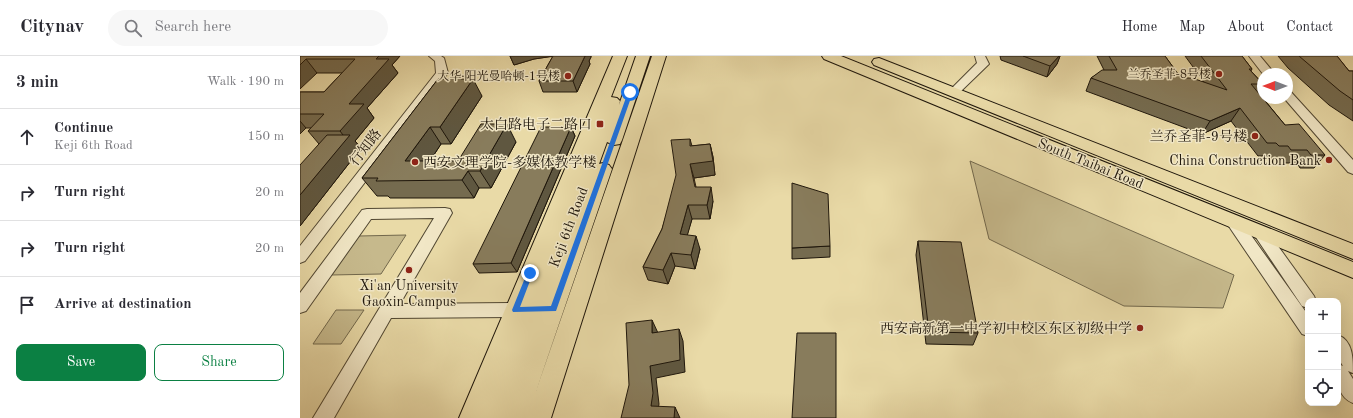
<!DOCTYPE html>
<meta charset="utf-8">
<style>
:root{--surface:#fff;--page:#f7f7f7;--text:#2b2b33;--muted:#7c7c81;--line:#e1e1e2;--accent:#0b8043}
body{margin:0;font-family:"Old Standard TT","Noto Serif SC",serif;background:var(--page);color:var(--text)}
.controls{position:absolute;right:12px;bottom:12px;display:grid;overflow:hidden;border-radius:8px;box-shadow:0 4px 16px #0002}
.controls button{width:36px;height:36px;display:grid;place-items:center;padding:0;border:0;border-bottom:1px solid var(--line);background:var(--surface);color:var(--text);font:20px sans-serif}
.compass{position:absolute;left:957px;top:12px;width:36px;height:36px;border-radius:50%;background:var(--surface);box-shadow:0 4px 16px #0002;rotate:270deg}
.stop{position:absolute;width:12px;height:12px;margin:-9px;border:3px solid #1a73e8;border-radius:50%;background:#fff}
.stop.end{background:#1a73e8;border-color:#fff;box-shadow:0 1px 4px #0008}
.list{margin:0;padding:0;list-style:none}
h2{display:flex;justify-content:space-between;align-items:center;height:52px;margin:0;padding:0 16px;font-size:17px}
h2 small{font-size:13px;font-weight:400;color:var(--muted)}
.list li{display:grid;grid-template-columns:26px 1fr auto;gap:12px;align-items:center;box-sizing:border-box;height:56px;padding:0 16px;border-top:1px solid var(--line)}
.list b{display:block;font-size:15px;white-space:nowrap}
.list p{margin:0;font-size:13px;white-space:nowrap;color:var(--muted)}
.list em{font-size:13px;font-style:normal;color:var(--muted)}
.actions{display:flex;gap:8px;padding:12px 16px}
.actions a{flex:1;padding:9px 0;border:1px solid var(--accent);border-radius:8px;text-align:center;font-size:14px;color:var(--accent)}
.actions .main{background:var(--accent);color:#fff}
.icon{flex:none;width:22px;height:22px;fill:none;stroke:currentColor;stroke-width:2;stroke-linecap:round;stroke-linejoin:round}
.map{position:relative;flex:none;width:1053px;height:362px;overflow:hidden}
header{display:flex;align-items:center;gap:24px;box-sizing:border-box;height:56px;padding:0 20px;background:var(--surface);border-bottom:1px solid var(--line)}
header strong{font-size:19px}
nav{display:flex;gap:22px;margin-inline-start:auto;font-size:14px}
.search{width:280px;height:36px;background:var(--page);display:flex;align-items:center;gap:10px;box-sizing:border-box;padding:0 14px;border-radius:22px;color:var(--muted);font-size:15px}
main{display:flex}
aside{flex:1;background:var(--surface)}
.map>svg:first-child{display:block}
</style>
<header>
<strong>Citynav</strong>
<div class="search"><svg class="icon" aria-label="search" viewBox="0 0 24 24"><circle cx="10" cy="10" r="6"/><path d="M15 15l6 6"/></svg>Search here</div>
<nav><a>Home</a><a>Map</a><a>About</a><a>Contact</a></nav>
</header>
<main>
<aside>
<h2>3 min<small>Walk · 190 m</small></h2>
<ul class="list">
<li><svg class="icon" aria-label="ahead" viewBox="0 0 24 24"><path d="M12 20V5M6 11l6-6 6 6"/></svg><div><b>Continue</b><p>Keji 6th Road</p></div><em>150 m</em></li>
<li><svg class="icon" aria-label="right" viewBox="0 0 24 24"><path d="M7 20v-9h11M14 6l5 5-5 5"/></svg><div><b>Turn right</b></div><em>20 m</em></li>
<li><svg class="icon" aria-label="right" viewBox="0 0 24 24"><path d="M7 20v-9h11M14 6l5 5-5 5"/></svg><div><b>Turn right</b></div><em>20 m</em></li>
<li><svg class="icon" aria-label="arrive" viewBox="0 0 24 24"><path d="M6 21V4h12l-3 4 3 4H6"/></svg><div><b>Arrive at destination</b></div></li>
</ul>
<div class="actions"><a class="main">Save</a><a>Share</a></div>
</aside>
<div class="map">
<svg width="1053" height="362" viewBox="0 0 1053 362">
<rect width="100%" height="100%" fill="#e9daa7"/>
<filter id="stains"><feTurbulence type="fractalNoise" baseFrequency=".005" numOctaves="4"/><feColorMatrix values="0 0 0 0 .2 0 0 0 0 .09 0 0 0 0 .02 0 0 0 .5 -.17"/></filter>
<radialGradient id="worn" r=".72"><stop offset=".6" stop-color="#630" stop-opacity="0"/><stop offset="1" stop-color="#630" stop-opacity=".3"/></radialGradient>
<!-- green -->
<path fill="#c6b98c" stroke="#72684c" d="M670,105L934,219L923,252L824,250L689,183Z
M106,179L81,218L31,219L59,180Z
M36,254H64L41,288H13Z"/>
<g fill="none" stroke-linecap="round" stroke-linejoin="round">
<!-- minor casing -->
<g stroke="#514732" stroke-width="2">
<path id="minor" d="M129,0H141L144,2L148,17L5,205L0,207V190L136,17L135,5Z
M675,0H685L689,8L658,38H650L648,36L677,7Z
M949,0H960L975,18H963Z
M987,34L991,36L1053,104V118L1048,116L984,42H987Z
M145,152L150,153L152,157L100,248L224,247L230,249L232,254L230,259L224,261L91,262L34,362H13L134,162L71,163L6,255L0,257V237L62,154L67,153Z
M933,160L938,161L1008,259V280L1002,278L928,169L926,165L928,161Z
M960,170L965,172L1014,240L1016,245H1008V252L1002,250L955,180L953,176L955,172Z
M1038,279C1053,285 1053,302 1053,317L1048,315L1053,323V347C1036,340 1038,323 1038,308L1043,310L1038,302Z"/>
</g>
<!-- major casing -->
<g stroke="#1e160b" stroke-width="2">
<path id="major" d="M313,0H327L311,41L317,42L320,45L319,49L336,0H350L322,84L320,88L314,89L307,86L299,108L303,107L309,109L312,113L236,335L352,0H366L251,362H159Z
M522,0H541L1053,206V222L524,3Z
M579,2L1053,188V203L574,9L572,6L574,3Z"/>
</g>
<!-- minor -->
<use href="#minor" fill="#f1e7c6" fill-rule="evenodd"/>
<!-- major -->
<use href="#major" fill="#e9daa7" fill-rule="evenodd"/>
</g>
<!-- wall -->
<path fill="#756b4f" stroke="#1e160b" d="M0,0H100L92,9L98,17L67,52L74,62L55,85L61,92L0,170L19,88L8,75L11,72H6L0,78V36H24L42,17H17Z
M210,0H291V1L289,5L290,8L277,36H243L239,25L253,0L234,3L214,9Z
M700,0H760L757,8L747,21L701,4Z
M797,0H865L881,22L904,26L885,0H942L952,13L951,15L963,28L958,36L985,69L1025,99L1014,112H1000L997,107H981L977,103H969L967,100H958L931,65L902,78L786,35L791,22L804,14Z
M978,0H1037L1049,15H1053V65L1029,49L988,12Z
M138,23L182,40L151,88H141L130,105H158L216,86L191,132H179L174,142H90L88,140H77L62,122Z
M271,71L275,80L217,216L179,217L173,208Z
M390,83L392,90L410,88L413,101L415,119L394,122L396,131L413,145L410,163H392L387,179L400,193L395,213L375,210L368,228L348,224L343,211L362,173Z
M618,185L678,277L673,289L626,288L616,199Z
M530,190V201L492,203V192Z"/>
<!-- shaded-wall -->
<path fill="#5f5740" stroke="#1e160b" d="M79,0H100L92,9L98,17L67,52L74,62L55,85L61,92L0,170V139L46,83L40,75L49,48L76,3Z
M210,0H255L234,3L214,9Z
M285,0H291V1L289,5L290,8L277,36L273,25Z
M759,0H760L757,8L747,21L750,10Z
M6,3L17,17L0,33V9Z
M173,23L182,40L151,88L140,71Z
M940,52L931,65L902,78L910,65Z
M0,65L6,72L0,78Z
M207,68L216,86L191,132L180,115Z
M130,71L141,88L118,123L105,105Z
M271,71L275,80L217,216L211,207Z
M410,88L413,101L415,119L394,122L390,108Z
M168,115L179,132L174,142L162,124Z
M411,131L413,145L410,163L407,149Z
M388,149L392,163L384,191L380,178Z
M396,180L400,193L395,213L391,199Z
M371,197L375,210L368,228L363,214Z
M352,264L358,277H352Z
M379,273L383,285L385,316L356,322L359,348L357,361L351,350L350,310Z
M375,351L380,362H374Z"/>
<!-- building -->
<path fill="#887c5c" stroke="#1e160b" d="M0,0H79L76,3H89L49,48H64L40,75H8L24,58H0V36H24L55,3H6L0,9Z
M253,0H285L273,25H239Z
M723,0H759L750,10Z
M809,0H865L881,22H892L927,34L901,0H942L952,13H949L963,28H951L985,69L999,68L1025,99H1011L1007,94H991L988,90H979L976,87H967L940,52L910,65L791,22L802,14H817Z
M999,0H1037L1049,15H1053V44L1040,35Z
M138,23H173L140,71H130L105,105H158L181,68H207L180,115H168L162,124L76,125L78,122H62Z
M241,71H271L211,207L173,208Z
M27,79H50L0,139V109Z
M390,83V90L410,88L413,105L390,108L395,131H411L407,149H388L380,178L396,180L391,199L371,197L363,214L343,211L362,173L376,119L371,84Z
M492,127L528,138L530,190L492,192Z
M618,185L661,186L678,277L629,276Z
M352,264V277L379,273L380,304L350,310L353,337L351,350L375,351L374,362H321L329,329L326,267Z
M497,277H536V362H492Z"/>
<!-- route -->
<path fill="#1a73e8" d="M330,34L333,36L256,255L213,256L212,254L227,217L230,215L233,217L220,251L251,250L328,36Z"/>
<!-- markers -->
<g fill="#8f2418" stroke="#f1e7c6" stroke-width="1.5">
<circle cx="919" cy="18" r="4"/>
<circle cx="268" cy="20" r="4"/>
<rect x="296" y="64" width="8" height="8" rx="2"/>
<circle cx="955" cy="80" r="4"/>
<circle cx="1029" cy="104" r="4"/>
<circle cx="115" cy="106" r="4"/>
<circle cx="109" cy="214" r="4"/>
<circle cx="840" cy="272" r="4"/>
</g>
<g text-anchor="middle" stroke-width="3" stroke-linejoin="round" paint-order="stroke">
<!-- far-poi labels -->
<g font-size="12" fill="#1e160b" stroke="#f1e7c6" text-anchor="end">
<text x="911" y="22">兰乔圣菲-8号楼</text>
<text x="260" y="24">大华·阳光曼哈顿-1号楼</text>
</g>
<!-- poi labels -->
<g font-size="14" fill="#1e160b" stroke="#f1e7c6" text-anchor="end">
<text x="292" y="73">太白路电子二路口</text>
<text x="947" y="85">兰乔圣菲-9号楼</text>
<text x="1021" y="109">China Construction Bank</text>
<text x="123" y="111" text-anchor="start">西安文理学院-多媒体教学楼</text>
<text x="109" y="234" text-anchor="middle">Xi'an University<tspan x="109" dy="16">Gaoxin Campus</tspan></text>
<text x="832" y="277">西安高新第一中学初中校区东区初级中学</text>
</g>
<!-- street labels -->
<g font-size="14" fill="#1e160b" stroke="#f1e7c6">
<text transform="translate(65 91) rotate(-52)" y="5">行知路</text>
<text transform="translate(791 107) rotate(22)" y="5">South Taibai Road</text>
<text transform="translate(268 171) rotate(-69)" y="5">Keji 6th Road</text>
</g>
</g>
<rect width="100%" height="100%" filter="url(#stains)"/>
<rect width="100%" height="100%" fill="url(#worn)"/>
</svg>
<div class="controls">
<button>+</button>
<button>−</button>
<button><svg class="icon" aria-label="locate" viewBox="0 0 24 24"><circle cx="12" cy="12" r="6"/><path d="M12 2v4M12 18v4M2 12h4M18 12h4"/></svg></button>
</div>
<svg class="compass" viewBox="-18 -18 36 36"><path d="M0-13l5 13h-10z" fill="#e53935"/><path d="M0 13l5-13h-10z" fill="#7c7c81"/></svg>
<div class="stop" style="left:330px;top:36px"></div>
<div class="stop end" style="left:230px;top:217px"></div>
</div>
</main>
